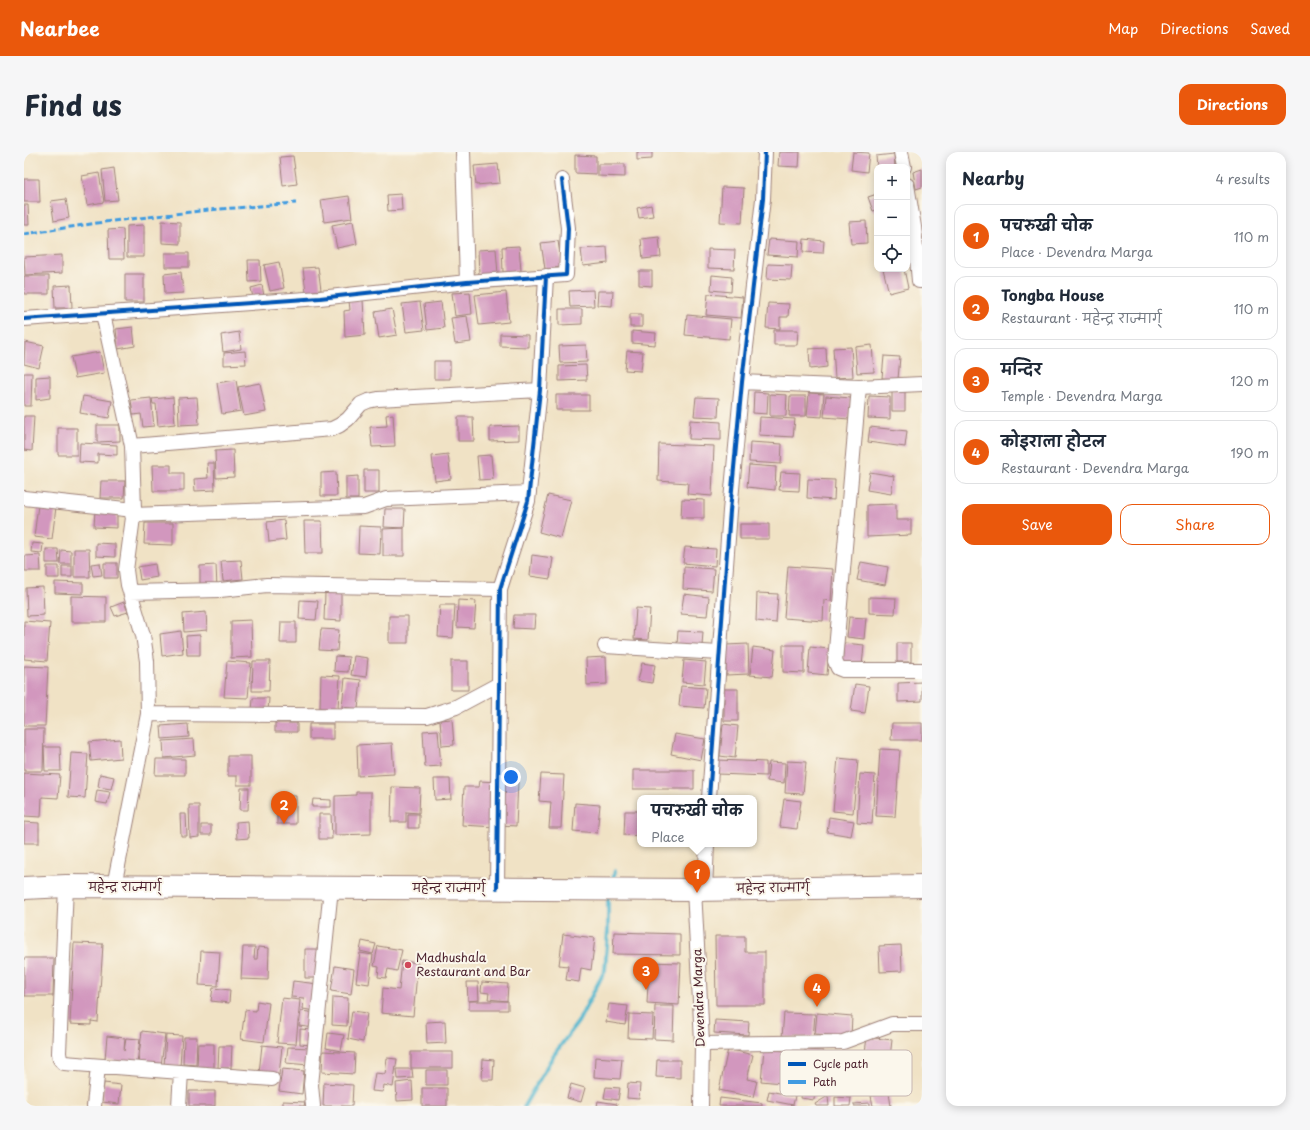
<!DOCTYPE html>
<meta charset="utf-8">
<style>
:root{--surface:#fff;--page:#f6f6f7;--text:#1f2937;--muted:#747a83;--line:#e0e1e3;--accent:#ea580c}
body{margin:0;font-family:"Playpen Sans","Playpen Sans Deva",sans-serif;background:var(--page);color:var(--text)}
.controls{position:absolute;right:12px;top:12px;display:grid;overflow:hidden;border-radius:8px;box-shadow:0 2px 10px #0003}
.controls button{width:36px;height:36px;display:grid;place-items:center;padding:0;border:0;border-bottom:1px solid var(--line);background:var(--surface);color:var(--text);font:20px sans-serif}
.you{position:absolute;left:487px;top:625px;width:14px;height:14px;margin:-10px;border:3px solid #fff;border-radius:50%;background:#1a73e8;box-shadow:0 0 0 6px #1a73e833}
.badge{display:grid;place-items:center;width:26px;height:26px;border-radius:50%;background:var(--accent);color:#fff;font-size:13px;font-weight:700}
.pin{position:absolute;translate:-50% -33px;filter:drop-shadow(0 1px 2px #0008)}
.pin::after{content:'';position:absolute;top:21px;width:14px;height:12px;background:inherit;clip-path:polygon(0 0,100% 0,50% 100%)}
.popup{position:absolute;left:613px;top:643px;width:120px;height:52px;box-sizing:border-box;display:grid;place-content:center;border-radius:8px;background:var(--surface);filter:drop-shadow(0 1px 3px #0005);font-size:13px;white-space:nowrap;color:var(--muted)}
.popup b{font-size:15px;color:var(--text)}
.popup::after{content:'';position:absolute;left:50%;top:100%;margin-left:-8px;border:8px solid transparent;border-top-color:var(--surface)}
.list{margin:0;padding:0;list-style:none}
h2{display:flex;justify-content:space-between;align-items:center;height:52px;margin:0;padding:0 16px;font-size:17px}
h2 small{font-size:13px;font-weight:400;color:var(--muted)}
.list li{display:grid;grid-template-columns:26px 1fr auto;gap:12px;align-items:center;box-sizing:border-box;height:64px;margin:0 8px 8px;padding:0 8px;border:1px solid var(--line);border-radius:12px}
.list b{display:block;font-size:15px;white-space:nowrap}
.list p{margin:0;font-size:13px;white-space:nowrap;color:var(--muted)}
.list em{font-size:13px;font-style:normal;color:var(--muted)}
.actions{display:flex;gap:8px;padding:12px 16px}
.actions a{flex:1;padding:9px 0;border:1px solid var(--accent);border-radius:12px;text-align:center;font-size:14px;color:var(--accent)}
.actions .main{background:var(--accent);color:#fff}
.icon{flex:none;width:22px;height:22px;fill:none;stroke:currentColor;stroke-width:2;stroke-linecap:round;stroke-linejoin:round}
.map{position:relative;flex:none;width:898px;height:954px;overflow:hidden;border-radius:12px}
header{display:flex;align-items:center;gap:24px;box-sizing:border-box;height:56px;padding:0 20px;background:var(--accent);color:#fff}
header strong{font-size:19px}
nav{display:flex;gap:22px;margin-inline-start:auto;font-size:14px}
.intro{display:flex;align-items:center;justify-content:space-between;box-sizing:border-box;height:96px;padding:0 24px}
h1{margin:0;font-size:28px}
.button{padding:10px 18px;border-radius:12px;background:var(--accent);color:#fff;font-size:14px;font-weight:700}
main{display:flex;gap:24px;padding:0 24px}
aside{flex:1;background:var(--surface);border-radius:12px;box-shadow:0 2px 10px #0003}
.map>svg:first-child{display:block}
</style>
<header>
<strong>Nearbee</strong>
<nav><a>Map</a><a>Directions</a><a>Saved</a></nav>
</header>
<div class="intro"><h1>Find us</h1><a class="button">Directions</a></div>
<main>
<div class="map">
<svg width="898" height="954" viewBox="0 0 898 954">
<rect width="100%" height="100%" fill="#fbf7ec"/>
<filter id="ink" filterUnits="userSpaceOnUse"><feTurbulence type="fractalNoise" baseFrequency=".025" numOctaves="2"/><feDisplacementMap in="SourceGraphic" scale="8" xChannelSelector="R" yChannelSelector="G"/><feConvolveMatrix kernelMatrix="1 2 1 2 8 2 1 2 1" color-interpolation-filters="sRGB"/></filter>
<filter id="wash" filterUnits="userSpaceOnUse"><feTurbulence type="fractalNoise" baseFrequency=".012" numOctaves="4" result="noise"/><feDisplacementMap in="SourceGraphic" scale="16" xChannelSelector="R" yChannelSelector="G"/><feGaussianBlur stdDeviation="0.9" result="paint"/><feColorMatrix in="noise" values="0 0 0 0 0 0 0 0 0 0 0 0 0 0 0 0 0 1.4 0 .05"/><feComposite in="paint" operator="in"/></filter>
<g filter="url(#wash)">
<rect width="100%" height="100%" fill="#f0e2c5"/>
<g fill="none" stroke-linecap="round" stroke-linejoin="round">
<!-- stream -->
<path stroke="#4db4cc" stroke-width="4" d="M588,731L591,719
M500,954L529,904L554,870L581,818L584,779V745"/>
</g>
<g id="blocks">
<!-- building -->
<path fill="#d297be" d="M613,0H628V7L613,8Z
M755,0H776L775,15L754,14Z
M829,0L845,1L843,20L827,18Z
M870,2L871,15H853L852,4Z
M551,3L572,4V22L551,21Z
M269,4L273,32L259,34L256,5Z
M474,12L476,31L452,33L450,14Z
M574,12H601V25L574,24Z
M90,16L94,48L81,49L78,18Z
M898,17V35L892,37L889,20Z
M75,21L80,50L63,53L58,24Z
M0,27H15L16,50H0Z
M698,35L720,36L718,71L696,70Z
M377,42L378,58L364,59L363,43Z
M853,42V58L849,59L844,45Z
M325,44L328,66L300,70L297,48Z
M42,47L45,66L30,69L27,49Z
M0,53H4L5,73H0Z
M627,53L629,64L615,66L613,56Z
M138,69L156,70V92L138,91Z
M329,69L333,92L313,96L308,73Z
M842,69L843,91L827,92L825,70Z
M120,73V105H103V74Z
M99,77L100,107H85L84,78Z
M635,85L637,105L619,107L617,87Z
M745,87L775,89L774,105L743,103Z
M780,87L800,89L799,101L779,100Z
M534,89L538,115L521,117L517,91Z
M495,94L497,119L479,120L478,95Z
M583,95L584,111L559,114L557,97Z
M472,97L474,122L455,123L454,98Z
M684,97L711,98L710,117L684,116Z
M141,101H165V115H141Z
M38,103V121L1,123L0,105Z
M224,108H236L237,129L225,130Z
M255,110L260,136L246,139L240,113Z
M744,112L768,113L767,128L743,127Z
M294,115L297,138L282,140L279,116Z
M859,117H880L884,136L865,141Z
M615,119H628V134L615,133Z
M157,120L159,141L141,142L140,122Z
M101,122H120V150H101Z
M688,123L708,125L707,140L687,138Z
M0,124H25V142H0Z
M47,133L48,156H31L30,134Z
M238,133L240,144L229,146L227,136Z
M569,138L570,154L546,155L545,139Z
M574,139H589L588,154L573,153Z
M446,140L448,162L431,164L428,141Z
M482,140L485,170L455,173L451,143Z
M684,142L719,145L717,166L682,163Z
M339,148L341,183L321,185L320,159L326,158L325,149Z
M396,150L400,178L382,180L378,152Z
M417,150L420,176L403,178L400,152Z
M744,151L765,152L764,165H756V177L742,176Z
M368,157L373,183L355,186L351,160Z
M535,157H558V172L535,173Z
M606,162H618V175H606Z
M663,163L707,167L705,187L661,183Z
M443,164L447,190L431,192L427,166Z
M109,175L111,194L94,197L92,177Z
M750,178H774L773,193H750Z
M608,179L632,181L631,193L608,191Z
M215,180L217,197L199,200L197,183Z
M476,182L504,183V195L476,194Z
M1,190L20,194L15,216L0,212Z
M562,193L563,210L536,211L535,194Z
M848,193L850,220L833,221L831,195Z
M827,195L829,225L811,226L809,196Z
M802,196L803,215L786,217L785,197Z
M221,199L222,212L200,213V201Z
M603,199L619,200L617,219L601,218Z
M76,200L80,221L51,226L47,205Z
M860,204L876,205L874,227L858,226Z
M410,209H426V227H410Z
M562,213L563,228L535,229V214Z
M0,221H8L7,254H0Z
M26,224V246L12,248V225Z
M212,228L217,259L198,262L193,231Z
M236,231L242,260L220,264L214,235Z
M868,238H881V259H868Z
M730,240L744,241L743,262L729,261Z
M785,241L800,242L798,265L783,264Z
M746,242L763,243L762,264H746Z
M532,243H565V258H532Z
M59,244L88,249L85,266L56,261Z
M766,244H782V264H765Z
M802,244L827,246L825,267L800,265Z
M845,244L866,245V267L844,266Z
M149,245L151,272L134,274L132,252H129L128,247Z
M173,245L175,272L155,273L154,246Z
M672,245L695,246L694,265L670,264Z
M127,246L130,274L119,275L117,262L109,263L107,248Z
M369,262L371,294L348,295L346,275L363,274L362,263Z
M0,264H10L8,299L0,298Z
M434,265H449L450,289H434Z
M736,265L771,267L769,285L735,283Z
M666,268L697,270V288L665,287Z
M73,273H96V289L73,290Z
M495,274V288L466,289V275Z
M846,275L883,279L881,295L844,290Z
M34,276H53V303H34Z
M726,290L758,292L757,312L725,310Z
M56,291L93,293V303L74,302V311L55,310Z
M635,292L690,294L688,344L663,342L664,331L634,329Z
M209,298L210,325L192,326L191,299Z
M424,302L427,327L411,329L408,304Z
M467,303L469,327L455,328L453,304Z
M183,311H190L191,338L171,339L170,327L184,326Z
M128,313H147V321H160V339H129Z
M725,313L752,315L751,338L723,335Z
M340,318H355V341H340Z
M312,320L313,344H297V321Z
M757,320L776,321L775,339L755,338Z
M846,320L870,324L867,342L843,338Z
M334,324V347H322V325Z
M784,327L811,328L810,348L783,346Z
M77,329H101L100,346H76Z
M524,343L547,348L537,386L515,380Z
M658,347L680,348V366H657Z
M872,352V368H887V383L843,385V353Z
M14,353L32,355L28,387L10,385Z
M71,357L93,358V376L70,375Z
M361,357H381L380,376L360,375Z
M260,368L262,388L245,390L243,370Z
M280,369H298L299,401H281Z
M121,371H149V393L120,392Z
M716,372H745V387H716Z
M335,374L357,375L356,402L334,401Z
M380,376V404H359V377Z
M8,391L19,392L18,401L7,400Z
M72,391L91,392V405L72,404Z
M661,395L692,397L691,414L659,411Z
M22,397H34L35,411H22Z
M50,397H65L66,425H50Z
M37,398L47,399V412H36Z
M16,403L17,419H1V404Z
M508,403L529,406L526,427L506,424Z
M217,408L219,427L199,429L197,409Z
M837,410L864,415L861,433L833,428Z
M76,411L78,423L69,424L67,412Z
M80,411H93V426H80Z
M131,412L133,425L116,428L114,415Z
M192,413L193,436H176V414Z
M23,414H35V426H23Z
M38,414H48V425H38Z
M764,414L809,417L807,449L800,448L799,469L760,466Z
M660,415L690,417L688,439L659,437Z
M31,430L59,431V442L31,441Z
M19,435L20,463L3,464L2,436Z
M301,441H317V469L300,468Z
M733,441L754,442L752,471L732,469Z
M660,442L685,445L683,464L657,462Z
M47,444L82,445V470H47Z
M845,445L872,446L871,462L845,461Z
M276,448L294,449L292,468L275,467Z
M434,448L452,449L450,476L433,475Z
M100,450L104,460L91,464L87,455Z
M416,453H431L429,486L414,485Z
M612,456L626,457L624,488L610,487Z
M182,460L183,478L160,480L159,462Z
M490,463H511L510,477L489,476Z
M365,464H384V491H365Z
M825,465L842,466L840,487L823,485Z
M227,468L228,505L207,506V469Z
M0,469L26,471L23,509L0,507Z
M257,470H272V491H256Z
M297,477L315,478L313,499L295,498Z
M157,479L159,501L138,504L136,482Z
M654,479L679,480L678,494L653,493Z
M176,483V503H163L162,484Z
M820,491L840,493L838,514L818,512Z
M873,491H887V510H873Z
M724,492L725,522L702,523V493Z
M759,493H780V521L759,520Z
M729,495L751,498L748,525L726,523Z
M786,495L805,497L803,523L784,521Z
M311,504L325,505L324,520L310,519Z
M330,504L344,506L342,525L327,523Z
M582,505L583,532L563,533L562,506Z
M660,508L682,510L680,532L658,530Z
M203,509L227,511L224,546L200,545Z
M229,509H246L245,539H228Z
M427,509H444V538H427Z
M618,511L631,513L628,531L614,529Z
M0,514L24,515L21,574H0Z
M297,523L316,524L314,557L296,556Z
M321,526L337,528L334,557L318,555Z
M898,530V549L874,550V531Z
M831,532L845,534L841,561L827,559Z
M657,534L682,536L680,556L655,554Z
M700,537H714V569H700Z
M229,546H245L244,560L228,559Z
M428,567L430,593L418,594L416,568Z
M251,571H273V580H251Z
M868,571H898V588H867Z
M164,572L165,585L138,587L137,574Z
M285,572H309V587H285Z
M699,572L714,574L711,606L696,604Z
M0,577H20L19,619H0Z
M414,578L417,614L401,615L399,579Z
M651,582L681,587L677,608L647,602Z
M96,587L97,606L67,609L65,590Z
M170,587L171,603L140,606L139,589Z
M368,591L370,622L334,624L333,593Z
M20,595H36L37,619H21Z
M856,597L876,598L871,665L852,664Z
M47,601L64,602L61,646L44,645Z
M204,604H227V633H213V624H204Z
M814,606L834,608L829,661L809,659Z
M132,607H161V623H131Z
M694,608L742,610V624L694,622Z
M763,609L782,610L779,642L761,641Z
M745,610L761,611L760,631L743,629Z
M609,618H670V637H609Z
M0,621L36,623L34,646L18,645L17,665L0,664Z
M76,622L90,625L87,637L74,635Z
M517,622L540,623L537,676H525L527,650L515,649Z
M836,622L851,623L848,672L833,671Z
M410,627H426L427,647L411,648Z
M456,629L473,630L471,675L438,673L440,635H455Z
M477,630H494L492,674L476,673Z
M368,635L396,636L395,661L382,660V670H367Z
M217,636H225L224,658H216Z
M73,638L86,640L83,652L71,650Z
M332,640H347V682L311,683V644L332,643Z
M253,643L272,644V672H253Z
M289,647L307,648V655H288Z
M760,647L777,649L773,677L756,675Z
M551,651L576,653L573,681L549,679Z
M165,653H175V685L166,686Z
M601,659H616V684L600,683Z
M156,662H162L163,684H157Z
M295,662H307L308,687H295Z
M384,662H395V676H384Z
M805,665L830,669L827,684L803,680Z
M224,669L225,686L213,687L212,670Z
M0,670L15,671V691H0Z
M177,673H187V683H177Z
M590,780L656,782V803L589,802Z
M539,782L571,786L567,818L557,816L555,830L542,828L544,814L535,813Z
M691,784H721V800H741V853H692Z
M338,789L352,792L349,802L336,799Z
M50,791L79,792L74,870L67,869V873L46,872Z
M877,793L878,819L856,820L855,794Z
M354,794L378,798L373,819L364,817L362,826L354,825L355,815L350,814Z
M219,795H231L230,807H233L234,795L245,796L244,828L217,827Z
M281,797H296V826H281Z
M177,799L196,800L194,834L175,833Z
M336,801L349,803L345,832L332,830Z
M0,806H30L29,844H0Z
M378,809L394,811L389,864L357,861L359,836L375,838Z
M625,810L657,811L655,853L623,851Z
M311,814L330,817L327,842L307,839Z
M269,829L294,832L291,859L279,857L280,846L267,845Z
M443,830H454L455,848L444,849Z
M458,830L484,832L483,849L464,847L465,841L457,840Z
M189,836L206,838L205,851L187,849Z
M309,845L324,846L323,874L308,873Z
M258,846L276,848L272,892L253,891Z
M233,849L245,851L240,890L217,887L221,858L232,859Z
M445,849H484V858H445Z
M585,852L604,854L601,873L582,870Z
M631,854H650L649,888L630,887Z
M277,859L293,861L291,876L275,874Z
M328,859L343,861L339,890L324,887Z
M760,861L791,862L789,886L758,885Z
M793,861L828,864L827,885L791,882Z
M605,862L629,863L628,887L604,886Z
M691,868L725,870L724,883L690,881Z
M421,869L422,891L403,892L402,870Z
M276,877L287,878V893L276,892Z
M118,879L141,882L137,914L114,912Z
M304,881L320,883L317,899L302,896Z
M142,883L158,884L156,915L140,914Z
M83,884L101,886L100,899L102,886L116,887L113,912L81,907Z
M160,885H173L172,913L159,912Z
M843,885L868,888L863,931L847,929L850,909L840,908Z
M174,892H190V917H173Z
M238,893L258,895L255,923L235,921Z
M195,894H208L207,916H194Z
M264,895L286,896L285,913L262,911Z
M704,897L729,903L723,927L733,929L729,945L695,938Z
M740,897L761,899L758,931L737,929Z
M781,898L799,899L798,919L779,918Z
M299,899L331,901L330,922L298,920Z
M387,900H429V916H387Z
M571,905L598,907L596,927L570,925Z
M363,906L373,907L369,935L360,933L359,940L348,939L351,921L361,922Z
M459,907L470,908L469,928H458Z
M633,908H656V926L632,925Z
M258,917L280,919L278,942L255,939Z
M373,917H388L389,926L374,927Z
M402,918H423V933H402Z
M780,922L793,924L790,948L777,946Z
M845,925V936L821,937L820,926Z
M388,929L389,948L373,949L372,931Z
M80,931L97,933L95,952L78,950Z
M300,931L329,933L328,954H299Z
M604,931L616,932L615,947L603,946Z
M547,932L561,936L557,950L543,946Z
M582,935L596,936L594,948L580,946Z
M398,936H423V954H398Z
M165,939H191V954H165Z
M745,939L771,944L769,953L743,948Z
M865,941L867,954H849L847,944Z
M804,944L805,954H792L791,952Z
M811,945L827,946L826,954H811Z
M696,946L738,951V954H695Z
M259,949L281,950L280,954H259Z
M574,949L593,952V954H573Z
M846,951V954H830V952Z"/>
</g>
</g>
<g filter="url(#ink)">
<use href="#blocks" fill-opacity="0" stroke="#9d8078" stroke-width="1"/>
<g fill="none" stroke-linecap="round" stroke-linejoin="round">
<!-- minor casing -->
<g stroke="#9d8078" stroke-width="16">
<path id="minor" d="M439,0L443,130
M877,0L880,15
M883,33L890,75L895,129H898
M79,162L108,294L110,358L102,418L104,433L119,483L123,509L124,562L90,734
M0,167L296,146L443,130L542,123L544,76L538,28
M718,230L835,235L898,232
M835,235L811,509L814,516L819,518H898
M108,294L308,277L316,273L324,267L337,252L344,249L354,247L516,238
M0,346L110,358
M108,363L340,355L362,347L505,341
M106,440L196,438L243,433L476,437
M581,494L695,501
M124,562L403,564L432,555L475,532
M685,646L706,359L718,230L739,47L741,0
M42,734L35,901L36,907L40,911L248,927
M473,736L476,437L504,349L516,238L522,124
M681,737L683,692
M670,738L676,849L678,892L677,954
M678,892L819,890L868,872H898
M70,954L74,914
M155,954L157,920
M289,954L287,933L307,736"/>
</g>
<!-- trunk casing -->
<g stroke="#9d8078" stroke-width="24">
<path id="trunk" d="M0,736L42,734L670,738L898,734"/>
</g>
<!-- minor -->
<use href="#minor" stroke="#fff" stroke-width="14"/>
<!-- trunk -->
<use href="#trunk" stroke="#fff" stroke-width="22"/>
<!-- quiet -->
<path stroke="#409be1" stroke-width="3" stroke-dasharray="6 3" stroke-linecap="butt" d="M0,82L80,70L185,58L272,51"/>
<!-- cycleway casing -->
<g stroke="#fbf7ec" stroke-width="6">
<path id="cycleway" d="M0,167L296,146L443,130L542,123L544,76L538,28
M685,646L706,359L718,230L739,47L741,0
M473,736L476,437L504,349L516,238L522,124"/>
</g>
<!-- cycleway -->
<use href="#cycleway" stroke="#0057b8" stroke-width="4"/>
</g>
</g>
<!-- markers -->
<circle fill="#d1495b" stroke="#fbf7ec" stroke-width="1.5" cx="384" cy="813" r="4"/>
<g text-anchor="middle" stroke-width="4" stroke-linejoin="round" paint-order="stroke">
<!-- street labels -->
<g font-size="12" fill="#4a1f2b" stroke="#fbf7ec">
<text x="101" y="739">महेन्द्र राज्मार्ग्</text>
<text x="425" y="740">महेन्द्र राज्मार्ग्</text>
<text transform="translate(749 736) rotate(-1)" y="4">महेन्द्र राज्मार्ग्</text>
<text transform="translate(675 846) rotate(-92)" y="4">Devendra Marga</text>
</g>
<!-- poi labels -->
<g font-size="12" fill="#4a1f2b" stroke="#fbf7ec" text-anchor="start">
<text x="392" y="810">Madhushala<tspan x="392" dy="14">Restaurant and Bar</tspan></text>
</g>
</g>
<!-- legend -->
<rect x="756" y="898" width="132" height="46" rx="6" fill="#fbf7ec" stroke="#c6b6b2" stroke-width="1"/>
<rect x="764" y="910" width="18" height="4" fill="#0057b8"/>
<rect x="764" y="928" width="18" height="4" fill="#409be1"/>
<g font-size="11" fill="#4a1f2b">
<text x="789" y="916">Cycle path</text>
<text x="789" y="934">Path</text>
</g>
</svg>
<div class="controls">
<button>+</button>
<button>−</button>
<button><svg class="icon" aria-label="locate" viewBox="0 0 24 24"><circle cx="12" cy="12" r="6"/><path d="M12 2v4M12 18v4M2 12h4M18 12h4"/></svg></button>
</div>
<div class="you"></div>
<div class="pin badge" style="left:673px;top:741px">1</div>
<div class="popup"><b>पचरुखी चोक</b>Place</div>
<div class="pin badge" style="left:260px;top:672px">2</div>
<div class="pin badge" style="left:622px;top:838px">3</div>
<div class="pin badge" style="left:793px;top:855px">4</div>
</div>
<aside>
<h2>Nearby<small>4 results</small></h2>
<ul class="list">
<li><span class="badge">1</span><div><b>पचरुखी चोक</b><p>Place · Devendra Marga</p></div><em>110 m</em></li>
<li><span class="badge">2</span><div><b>Tongba House</b><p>Restaurant · महेन्द्र राज्मार्ग्</p></div><em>110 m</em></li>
<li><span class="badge">3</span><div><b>मन्दिर</b><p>Temple · Devendra Marga</p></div><em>120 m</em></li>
<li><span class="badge">4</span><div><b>कोइराला होटल</b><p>Restaurant · Devendra Marga</p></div><em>190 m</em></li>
</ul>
<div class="actions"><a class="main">Save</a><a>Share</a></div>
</aside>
</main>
